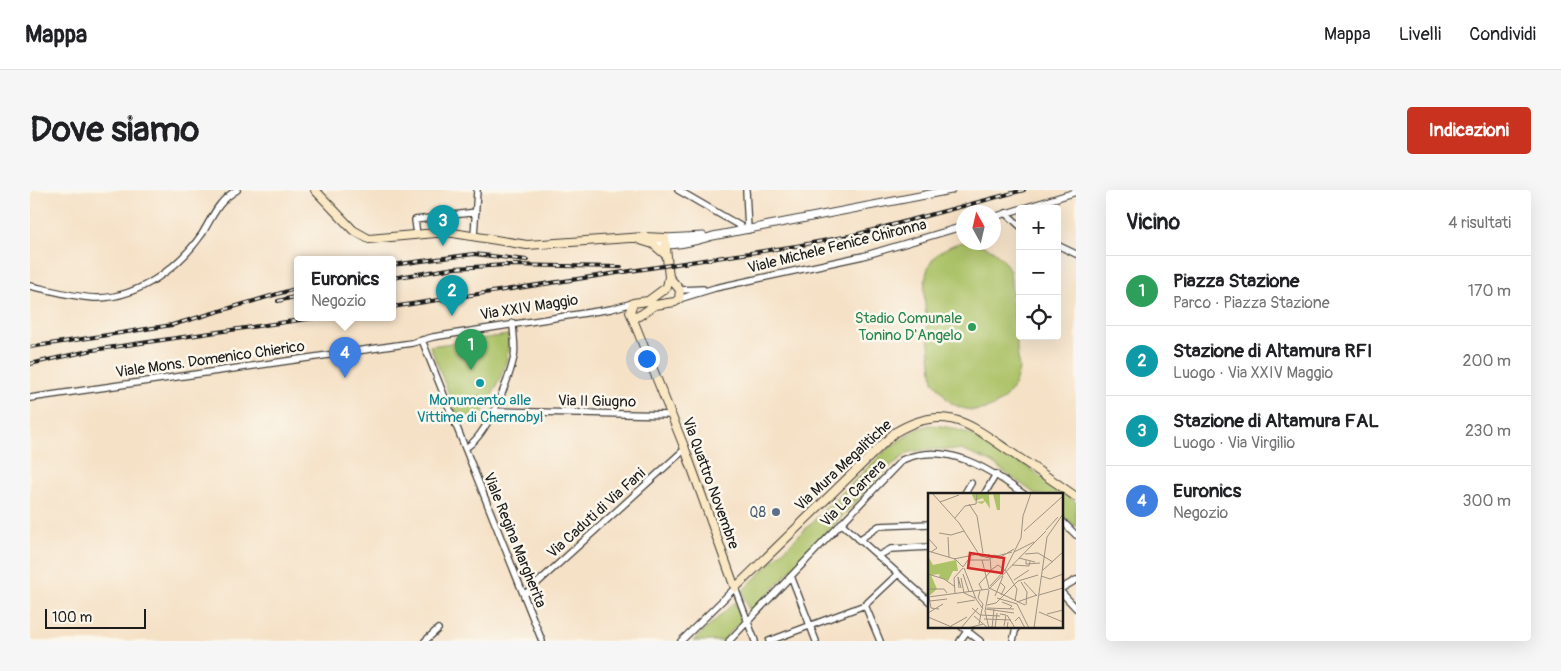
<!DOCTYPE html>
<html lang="it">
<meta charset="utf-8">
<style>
:root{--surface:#fff;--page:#f6f6f6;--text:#202124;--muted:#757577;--line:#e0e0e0;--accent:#c8321e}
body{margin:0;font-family:Pangolin,sans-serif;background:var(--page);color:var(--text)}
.controls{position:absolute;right:15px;top:15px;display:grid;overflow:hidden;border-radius:5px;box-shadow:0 5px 20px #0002}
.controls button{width:45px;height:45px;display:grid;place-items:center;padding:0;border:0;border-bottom:1px solid var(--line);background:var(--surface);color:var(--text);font:25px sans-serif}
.compass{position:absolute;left:926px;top:15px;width:45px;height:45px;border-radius:50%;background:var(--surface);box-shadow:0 5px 20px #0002;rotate:352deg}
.scale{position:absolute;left:15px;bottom:12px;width:101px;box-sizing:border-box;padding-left:5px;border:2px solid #1c1c1c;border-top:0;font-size:14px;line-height:18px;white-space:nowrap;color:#1c1c1c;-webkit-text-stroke:4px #fbf7ec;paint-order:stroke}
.you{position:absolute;left:616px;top:168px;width:18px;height:18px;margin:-12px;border:4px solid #fff;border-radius:50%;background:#1a73e8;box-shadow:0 0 0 8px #1a73e833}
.badge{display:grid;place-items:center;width:32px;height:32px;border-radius:50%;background:var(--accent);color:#fff;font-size:16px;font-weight:700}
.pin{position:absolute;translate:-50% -41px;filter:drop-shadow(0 1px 2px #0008)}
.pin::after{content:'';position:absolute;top:26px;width:18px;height:15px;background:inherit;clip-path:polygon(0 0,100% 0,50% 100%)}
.popup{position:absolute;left:264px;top:66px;width:102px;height:65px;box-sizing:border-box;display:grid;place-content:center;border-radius:5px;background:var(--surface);filter:drop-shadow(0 1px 4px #0005);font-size:16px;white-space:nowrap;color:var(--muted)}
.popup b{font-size:19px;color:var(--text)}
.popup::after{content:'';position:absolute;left:50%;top:100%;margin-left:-10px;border:10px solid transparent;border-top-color:var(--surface)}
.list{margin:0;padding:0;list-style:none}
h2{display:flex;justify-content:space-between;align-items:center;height:65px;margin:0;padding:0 20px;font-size:21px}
h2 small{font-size:16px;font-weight:400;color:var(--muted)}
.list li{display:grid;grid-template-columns:32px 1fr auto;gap:15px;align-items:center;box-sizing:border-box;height:70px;padding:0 20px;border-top:1px solid var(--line)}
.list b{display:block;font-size:19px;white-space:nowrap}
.list p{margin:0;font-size:16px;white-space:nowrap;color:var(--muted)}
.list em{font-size:16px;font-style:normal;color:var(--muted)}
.icon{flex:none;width:28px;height:28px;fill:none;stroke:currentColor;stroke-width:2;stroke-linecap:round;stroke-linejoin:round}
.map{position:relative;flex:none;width:1046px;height:451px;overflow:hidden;border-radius:5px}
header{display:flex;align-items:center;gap:30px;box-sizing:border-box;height:70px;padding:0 25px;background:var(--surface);border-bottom:1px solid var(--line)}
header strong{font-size:24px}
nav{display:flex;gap:28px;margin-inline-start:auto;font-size:18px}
.intro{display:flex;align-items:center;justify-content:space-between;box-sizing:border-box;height:120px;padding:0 30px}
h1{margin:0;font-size:35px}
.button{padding:12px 22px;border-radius:5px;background:var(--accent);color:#fff;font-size:18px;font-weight:700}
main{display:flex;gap:30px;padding:0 30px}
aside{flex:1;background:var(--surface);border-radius:5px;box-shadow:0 5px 20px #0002}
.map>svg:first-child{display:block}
</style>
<header>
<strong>Mappa</strong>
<nav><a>Mappa</a><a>Livelli</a><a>Condividi</a></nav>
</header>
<div class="intro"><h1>Dove siamo</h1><a class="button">Indicazioni</a></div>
<main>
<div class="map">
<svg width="1046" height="451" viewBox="0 0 1046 451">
<rect width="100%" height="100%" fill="#fbf7ec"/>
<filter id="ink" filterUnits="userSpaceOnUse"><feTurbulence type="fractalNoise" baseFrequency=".02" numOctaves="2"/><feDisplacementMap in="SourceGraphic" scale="10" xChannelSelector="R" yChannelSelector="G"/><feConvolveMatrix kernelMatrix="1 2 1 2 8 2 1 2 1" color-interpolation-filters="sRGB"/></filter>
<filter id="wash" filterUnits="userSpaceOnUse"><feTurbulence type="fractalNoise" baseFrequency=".0096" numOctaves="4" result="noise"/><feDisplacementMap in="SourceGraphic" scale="20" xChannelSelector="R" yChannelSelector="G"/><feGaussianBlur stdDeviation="1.12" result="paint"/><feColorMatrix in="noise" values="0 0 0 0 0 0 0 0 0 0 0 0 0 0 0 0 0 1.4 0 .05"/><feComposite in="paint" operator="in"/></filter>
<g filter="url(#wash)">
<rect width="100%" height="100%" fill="#f5e1c6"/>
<!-- green -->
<path fill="#acc267" stroke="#646f42" d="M933,52C955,55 968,58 980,81L989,179C984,211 954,231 923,214C914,209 909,195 903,192C901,173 899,154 897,135C893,98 887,63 933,52Z
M478,145C481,174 466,198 452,223L430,232L400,156Z
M899,235C951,236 1005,283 1046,312V337L1032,325V305H1007L959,271L931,260L900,259L880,262L859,277L720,423L712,401L856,260L885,240Z
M705,412L711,431L692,451H663Z"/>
</g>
<g filter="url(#ink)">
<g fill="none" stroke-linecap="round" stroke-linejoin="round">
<!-- minor casing -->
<g stroke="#3d3a36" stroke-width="8">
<path id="minor" d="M648,0L717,40
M716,0L718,40
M991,19L1046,2
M976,23L990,36
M964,27L990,19
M387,45L385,30L446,22
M444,46L447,0
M1027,55L1046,64
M0,96C21,100 46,108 68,108C110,107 149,77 172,44C183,26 188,11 207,0
M650,100L673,99
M649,109L685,98L833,66L934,36
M392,150L512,451
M0,208L382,153L403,147L581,119L603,113
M463,221L641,225
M435,258C456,248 479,190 484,167C486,156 483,144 483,133
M934,305L941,293
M954,305L966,284
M1032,331L1046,345
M811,333L900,412
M829,350L849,336L900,334
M848,366L861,359L900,357
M761,386L786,451
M1032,398L1046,390
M1032,403L1046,418
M494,405L655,259
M835,415L850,451
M932,437L950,451
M395,451L408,439
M651,451L705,398L725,451
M699,451L872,270C917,250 960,280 995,305
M739,451L835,415L868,384
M930,451L940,437
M983,451L986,437"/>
</g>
<!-- tertiary casing -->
<g stroke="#3d3a36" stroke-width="9">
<path id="tertiary" d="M635,48L673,46
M623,54C644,57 663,52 683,46L921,0"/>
</g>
<!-- secondary casing -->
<g stroke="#3d3a36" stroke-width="10">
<path id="secondary" d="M285,0L323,40L339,49L417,42L497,55L614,47L635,48L639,87L637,97L618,111L603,113L600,122L655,259L705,398L864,243C913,213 937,232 979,261C1001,276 1024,291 1046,307
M610,50L623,54L637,66
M602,125L609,126L625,115L645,112L649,109L650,100L639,87"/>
</g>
<!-- minor -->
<use href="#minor" stroke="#fff" stroke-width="5.5"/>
<!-- tertiary -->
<use href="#tertiary" stroke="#fff" stroke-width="7"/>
<!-- secondary -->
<use href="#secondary" stroke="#fae7c3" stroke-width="8"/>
<!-- rail casing -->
<g stroke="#1c1c1c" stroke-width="4">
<path id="rail" d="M362,75L444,64L497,70
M362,88L425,78L476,75L591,77
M248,111L268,106
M362,117L766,56L824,45L994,0
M0,157L142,135L268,98
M0,174L63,160L291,127"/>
</g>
<!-- rail -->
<use href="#rail" stroke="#fbf7ec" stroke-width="2" stroke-dasharray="5.5" stroke-linecap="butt"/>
</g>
</g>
<!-- markers -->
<circle fill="#2e9e5b" stroke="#fbf7ec" stroke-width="2" cx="942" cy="137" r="5"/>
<circle fill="#0f9aa8" stroke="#fbf7ec" stroke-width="2" cx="450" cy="193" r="5"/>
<circle fill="#5c6f8a" stroke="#fbf7ec" stroke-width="2" cx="746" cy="322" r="5"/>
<g text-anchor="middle" stroke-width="5" stroke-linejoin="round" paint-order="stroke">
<!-- street labels -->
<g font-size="15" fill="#1c1c1c" stroke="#fbf7ec">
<text transform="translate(807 56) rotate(-14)" y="5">Viale Michele Fenice Chironna</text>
<text transform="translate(499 117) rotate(-9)" y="5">Via XXIV Maggio</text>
<text transform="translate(180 169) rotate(-8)" y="5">Viale Mons. Domenico Chierico</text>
<text transform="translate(567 211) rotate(1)" y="5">Via II Giugno</text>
<text transform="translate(813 275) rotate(-43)" y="5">Via Mura Megalitiche</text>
<text transform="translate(681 293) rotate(70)" y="5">Via Quattro Novembre</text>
<text transform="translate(823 303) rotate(-46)" y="5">Via La Carrera</text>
<text transform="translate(566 323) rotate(-42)" y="5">Via Caduti di Via Fani</text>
<text transform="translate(485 350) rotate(68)" y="5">Viale Regina Margherita</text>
</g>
<!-- leisure labels -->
<g font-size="15" fill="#27864d" stroke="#fbf7ec" text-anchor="end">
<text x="932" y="133">Stadio Comunale<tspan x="932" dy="17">Tonino D'Angelo</tspan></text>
</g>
<!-- culture labels -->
<g font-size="15" fill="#0d838f" stroke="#fbf7ec">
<text x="450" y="215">Monumento alle<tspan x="450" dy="17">Vittime di Chernobyl</tspan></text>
</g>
<!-- service labels -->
<g font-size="15" fill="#4e5e75" stroke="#fbf7ec" text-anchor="end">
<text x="736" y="327">Q8</text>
</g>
</g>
<!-- overview -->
<g transform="translate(898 303)">
<rect width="135" height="135" fill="#f5e1c6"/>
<path d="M46,0H72V17H69L65,1L61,2L62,16L57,8L54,11L48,9L56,8L55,5L47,8L44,2ZM0,63L5,72L28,67L30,78H25L20,88L11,84L12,81L3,82L9,96L0,104Z" fill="#acc267"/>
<path fill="none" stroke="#9e9282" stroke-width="1" d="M4,0L31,30L52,63L62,65L63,77L70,72L78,78M12,9L31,2M41,11L49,23L55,60M27,25L37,13L48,11L49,0M118,37L130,24M96,38L135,3M11,40L23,42L36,38M20,44L21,64M0,45L9,55L3,59M107,49L118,38M0,58L27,66L35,74M86,59L106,49M60,61L65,65V62L71,63M97,61L110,60L125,69M62,65L84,59M71,65L86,56M91,65L107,69M26,66L50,61M54,67L61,95M98,67V71L112,70M84,72L101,73L102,68M35,74L40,67H61M36,75L48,106L55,116M115,77L135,59M78,78L89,96L87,108M0,81L16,86L26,93M35,81L41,99M113,83L122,86L135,81M33,85L36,100L47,105M86,87L101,77M72,89L77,94L73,102M93,89L99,99L98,112M96,89L109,103M62,93L77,77L93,45L95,23L103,0M31,95L30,84L33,95M61,95L97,112M0,96H16L19,100M54,97L51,91L63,78M61,97L57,118L61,135M52,98L50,105L55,111L54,115M27,101L26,85L35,75M111,102L135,95M67,103L75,83M0,104L61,96L107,49M1,104L3,115L11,116M69,105L89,111L101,135M2,108L19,106M74,109L84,113L81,116M89,109L109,102M29,110L47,107M59,112L68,110L90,88L110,82M44,115L52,122L72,123M59,115L86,116M58,116L86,120M111,119L135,129M0,120L15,111M72,121L78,122L76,133M119,121L135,117M79,122L87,135M46,123L60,135M0,124L26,135M56,126L83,127M87,128L91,124L97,135M51,131L54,116M23,133L39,124M61,134L79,135L80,129M33,135L50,115M40,135L55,131M64,135L66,116M67,135L69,120M106,135L119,44L135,21"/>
<path fill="#d62828" fill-opacity="0.15" stroke="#d62828" stroke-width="2.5" d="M42,60L76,65L74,80L40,75Z"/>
<rect width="135" height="135" fill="none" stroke="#1c1c1c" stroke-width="2.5"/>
</g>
</svg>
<div class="controls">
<button>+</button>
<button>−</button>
<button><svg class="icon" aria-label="locate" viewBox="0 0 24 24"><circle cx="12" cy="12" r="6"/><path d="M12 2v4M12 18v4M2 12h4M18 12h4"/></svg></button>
</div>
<svg class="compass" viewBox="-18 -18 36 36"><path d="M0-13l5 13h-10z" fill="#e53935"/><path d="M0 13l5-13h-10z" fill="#757577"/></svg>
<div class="scale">100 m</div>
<div class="you"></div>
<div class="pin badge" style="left:441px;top:180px;background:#2e9e5b">1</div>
<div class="pin badge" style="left:422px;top:126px;background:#0f9aa8">2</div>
<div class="pin badge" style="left:413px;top:56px;background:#0f9aa8">3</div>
<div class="pin badge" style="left:315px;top:188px;background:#3f7fe0">4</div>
<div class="popup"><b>Euronics</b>Negozio</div>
</div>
<aside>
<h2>Vicino<small>4 risultati</small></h2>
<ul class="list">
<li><span class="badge" style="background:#2e9e5b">1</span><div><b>Piazza Stazione</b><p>Parco · Piazza Stazione</p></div><em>170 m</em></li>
<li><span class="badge" style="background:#0f9aa8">2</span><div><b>Stazione di Altamura RFI</b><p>Luogo · Via XXIV Maggio</p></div><em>200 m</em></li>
<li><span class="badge" style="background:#0f9aa8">3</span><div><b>Stazione di Altamura FAL</b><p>Luogo · Via Virgilio</p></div><em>230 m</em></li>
<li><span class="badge" style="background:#3f7fe0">4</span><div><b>Euronics</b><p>Negozio</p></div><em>300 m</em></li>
</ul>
</aside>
</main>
